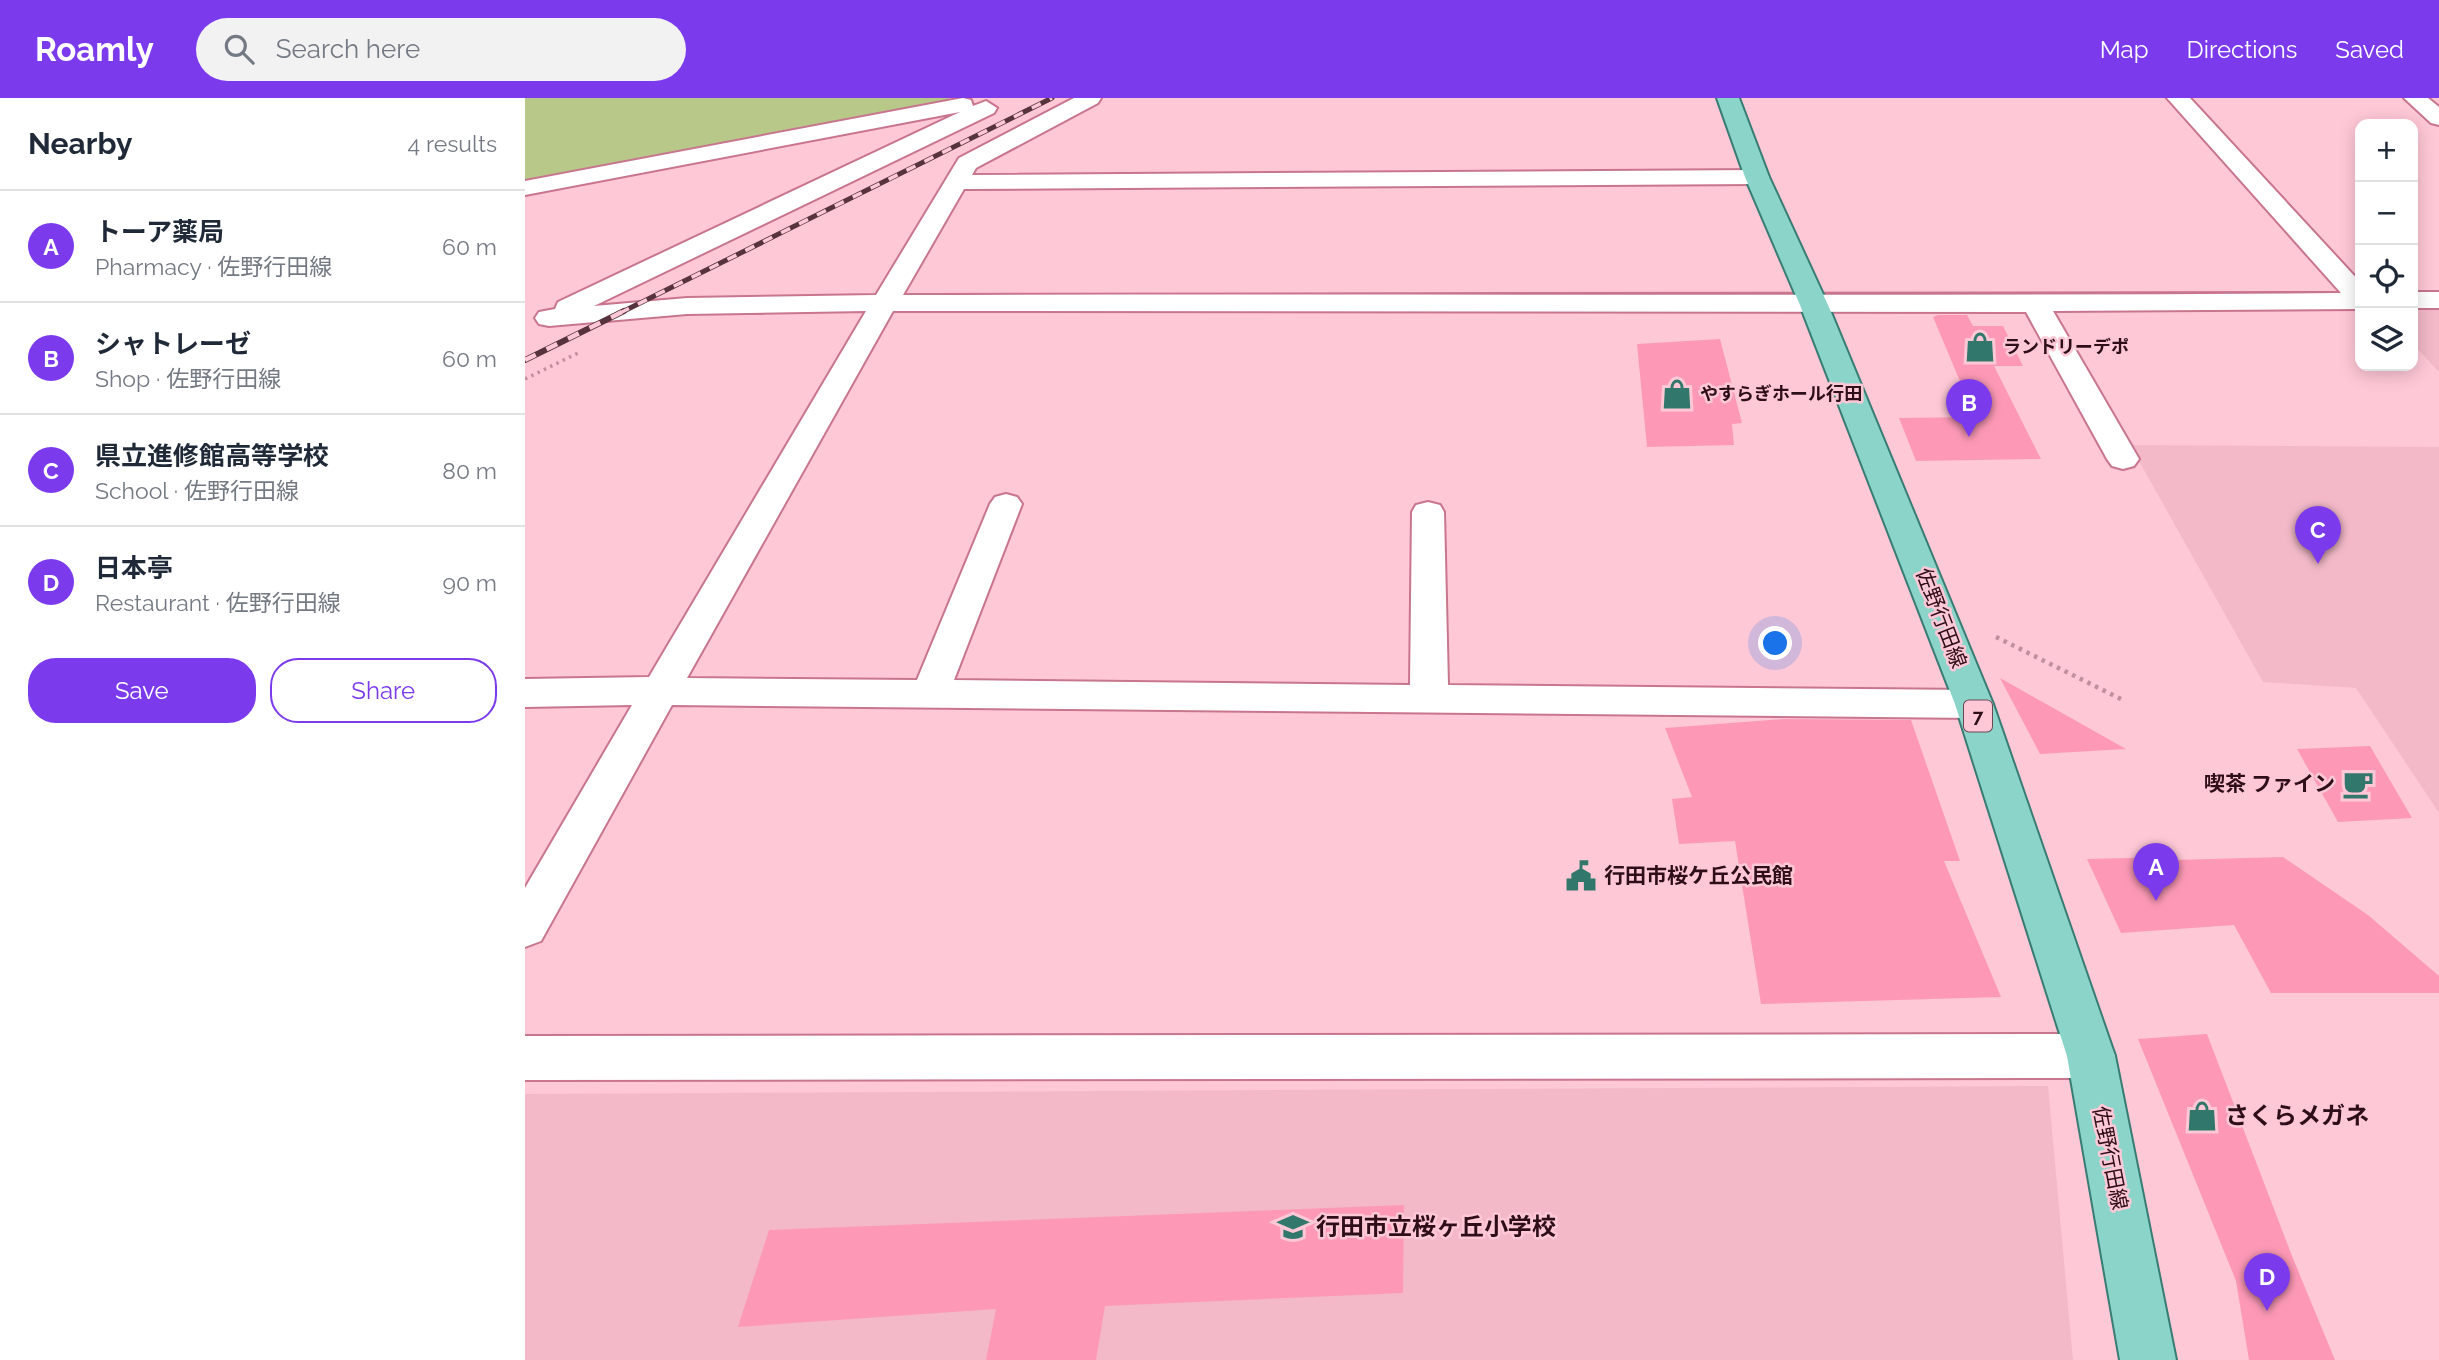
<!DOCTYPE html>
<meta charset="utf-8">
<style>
:root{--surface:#fff;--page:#f2f2f3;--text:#1f2937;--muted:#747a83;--line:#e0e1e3;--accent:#7c3aed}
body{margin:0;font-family:Raleway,"Noto Sans JP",sans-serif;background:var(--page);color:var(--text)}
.controls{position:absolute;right:21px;top:21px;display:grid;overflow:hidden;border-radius:14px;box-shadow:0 4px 18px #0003}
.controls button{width:63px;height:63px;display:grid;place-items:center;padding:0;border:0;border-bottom:2px solid var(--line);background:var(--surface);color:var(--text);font:35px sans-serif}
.you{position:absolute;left:1251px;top:546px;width:24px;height:24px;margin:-18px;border:5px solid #fff;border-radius:50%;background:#1a73e8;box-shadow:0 0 0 10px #1a73e833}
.badge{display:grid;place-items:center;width:46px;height:46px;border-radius:50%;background:var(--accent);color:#fff;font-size:23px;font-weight:700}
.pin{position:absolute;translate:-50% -58px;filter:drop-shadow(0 2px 4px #0008)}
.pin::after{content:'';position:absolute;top:37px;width:24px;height:21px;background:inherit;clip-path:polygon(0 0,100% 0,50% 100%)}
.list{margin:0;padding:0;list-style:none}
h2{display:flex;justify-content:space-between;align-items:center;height:91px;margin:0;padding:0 28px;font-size:30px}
h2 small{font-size:23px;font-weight:400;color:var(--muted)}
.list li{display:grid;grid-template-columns:46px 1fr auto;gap:21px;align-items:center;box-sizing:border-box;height:112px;padding:0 28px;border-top:2px solid var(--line)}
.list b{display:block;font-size:26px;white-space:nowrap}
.list p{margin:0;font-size:23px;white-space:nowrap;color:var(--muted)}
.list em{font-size:23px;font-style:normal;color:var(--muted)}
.actions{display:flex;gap:14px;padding:21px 28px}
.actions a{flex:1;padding:16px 0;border:2px solid var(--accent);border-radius:28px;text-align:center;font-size:24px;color:var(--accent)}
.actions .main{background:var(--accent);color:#fff}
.icon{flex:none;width:38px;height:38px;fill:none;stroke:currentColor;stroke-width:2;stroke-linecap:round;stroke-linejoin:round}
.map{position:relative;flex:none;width:1914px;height:1262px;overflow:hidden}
header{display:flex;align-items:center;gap:42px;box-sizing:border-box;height:98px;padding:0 35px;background:var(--accent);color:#fff}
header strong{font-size:33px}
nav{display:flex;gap:38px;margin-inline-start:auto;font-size:24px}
.search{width:490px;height:63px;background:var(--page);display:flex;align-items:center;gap:18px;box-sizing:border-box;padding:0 24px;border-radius:38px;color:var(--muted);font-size:26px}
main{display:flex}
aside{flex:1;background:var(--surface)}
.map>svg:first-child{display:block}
</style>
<header>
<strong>Roamly</strong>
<div class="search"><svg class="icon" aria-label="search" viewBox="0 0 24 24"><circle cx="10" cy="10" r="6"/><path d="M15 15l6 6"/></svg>Search here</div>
<nav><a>Map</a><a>Directions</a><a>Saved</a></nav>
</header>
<main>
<aside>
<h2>Nearby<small>4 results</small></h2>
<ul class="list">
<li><span class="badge">A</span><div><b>トーア薬局</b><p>Pharmacy · 佐野行田線</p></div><em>60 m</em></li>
<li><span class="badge">B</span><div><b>シャトレーゼ</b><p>Shop · 佐野行田線</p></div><em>60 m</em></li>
<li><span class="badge">C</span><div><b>県立進修館高等学校</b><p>School · 佐野行田線</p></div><em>80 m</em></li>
<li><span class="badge">D</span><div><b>日本亭</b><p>Restaurant · 佐野行田線</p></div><em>90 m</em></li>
</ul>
<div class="actions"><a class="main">Save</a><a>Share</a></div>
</aside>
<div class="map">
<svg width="1914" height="1262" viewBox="0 0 1914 1262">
<rect width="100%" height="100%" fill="#ffc8d7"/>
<!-- built -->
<path fill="#f3b9c8" d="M1888,209H1914V274L1888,246Z
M1605,347L1914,349V715L1831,590L1738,584Z
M1523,988L1548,1262H0V996Z"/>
<!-- green -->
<path fill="#b7c889" d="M0,0H424L427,4L0,86Z"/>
<!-- building -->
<path fill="#fd99b7" d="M1413,217H1442L1448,228H1478L1498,268H1469L1516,361L1391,363L1374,320L1450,319L1408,219Z
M1195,241L1217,325L1207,326L1209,347L1122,349L1112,246Z
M1475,580L1601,651L1515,656Z
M1259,621L1386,622L1435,763H1419L1476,899L1236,906L1210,743L1154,746L1147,701L1167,699L1140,630Z
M1845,648L1887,720L1813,724L1772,651Z
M1647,759L1649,762L1758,759L1843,817L1914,878V895H1746L1709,827L1596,835L1562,761Z
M1682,936L1767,1158L1810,1262H1724L1711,1183L1613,941Z
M879,1107L878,1195L580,1208L571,1262H461L471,1211L213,1229L244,1132Z"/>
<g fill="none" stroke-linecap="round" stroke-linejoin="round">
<!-- minor casing -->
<g stroke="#c8758e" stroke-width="4">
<path id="minor" d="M438,0L446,2L448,8L461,3L472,10L469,15L69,208L162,200L351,197L434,60L549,0H576L573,5L451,70L447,77L1232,72L1240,74L1244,79L1240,84L1232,86L439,91L378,197C857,195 1336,199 1816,195L1642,0H1665L1835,184V211L1528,213L1614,361L1609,368L1598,371L1587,368L1582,361L1501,214L368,213L162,580L392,582L465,406L470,399L481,396L492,399L497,406L429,582L885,587L887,414L891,407L903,404L915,407L919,414L923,587L1449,592L1462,596L1468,606L1462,616L1449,620L147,607L16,843L0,849V790L107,607L0,609V581L124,579L341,213L162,216L24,228L14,226L10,220L14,214L30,211L33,204L435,14L0,97V83Z
M1879,0H1903L1914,9V27L1906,25Z
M1888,194H1914V210H1888Z
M1566,936L1583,942L1590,958L1583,974L1566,980L0,982V938Z"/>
</g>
<!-- major casing -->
<g stroke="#387c74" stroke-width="4">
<path id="major" d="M1192,0H1214L1244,79L1303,207L1468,606L1590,958L1651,1262H1595L1542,958L1430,606L1275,207L1220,79Z"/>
</g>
<!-- path-far1 -->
<path stroke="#bf8f9d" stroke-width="3.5" stroke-dasharray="2.5 4.5" stroke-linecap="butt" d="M0,281L53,255"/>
<!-- path -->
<path stroke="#bf8f9d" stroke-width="4.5" stroke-dasharray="3.5 5" stroke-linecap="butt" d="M1471,539L1596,601"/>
<!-- minor -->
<use href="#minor" fill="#fff" fill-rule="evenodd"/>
<!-- major -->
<use href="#major" fill="#8bd4c9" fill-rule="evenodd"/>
<!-- rail-far1 casing -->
<g stroke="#57333e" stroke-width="5">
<path id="rail-far1" d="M95,215L527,0"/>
</g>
<!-- rail casing -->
<g stroke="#57333e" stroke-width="6">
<path id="rail" d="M0,262L99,213"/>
</g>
<!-- rail-far1 -->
<use href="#rail-far1" stroke="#ffc8d7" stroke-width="3.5" stroke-dasharray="10" stroke-linecap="butt"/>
<!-- rail -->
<use href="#rail" stroke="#ffc8d7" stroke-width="4.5" stroke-dasharray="12" stroke-linecap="butt"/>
</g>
<!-- icons -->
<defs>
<g id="shop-bare" transform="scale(2.415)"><path d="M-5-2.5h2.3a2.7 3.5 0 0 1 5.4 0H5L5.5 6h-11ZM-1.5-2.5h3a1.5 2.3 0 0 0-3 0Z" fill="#32776c" stroke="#ffc8d7" stroke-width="2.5" paint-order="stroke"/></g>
<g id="cafe-bare" transform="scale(2.415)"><path d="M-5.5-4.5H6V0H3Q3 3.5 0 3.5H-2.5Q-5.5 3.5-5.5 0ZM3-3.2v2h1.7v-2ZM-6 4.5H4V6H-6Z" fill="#32776c" stroke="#ffc8d7" stroke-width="2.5" paint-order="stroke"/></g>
<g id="civic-bare" transform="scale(2.415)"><path d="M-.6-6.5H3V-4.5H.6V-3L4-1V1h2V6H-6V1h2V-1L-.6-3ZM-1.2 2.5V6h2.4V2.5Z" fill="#32776c" stroke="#ffc8d7" stroke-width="2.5" paint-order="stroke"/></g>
<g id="school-bare" transform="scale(2.415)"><path d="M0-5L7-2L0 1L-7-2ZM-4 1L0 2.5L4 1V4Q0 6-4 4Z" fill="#32776c" stroke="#ffc8d7" stroke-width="2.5" paint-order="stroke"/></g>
</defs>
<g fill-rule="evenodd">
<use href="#shop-bare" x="1455" y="249"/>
<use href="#shop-bare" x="1152" y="296"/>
<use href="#cafe-bare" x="1833" y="686"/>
<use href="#civic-bare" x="1056" y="778"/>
<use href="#shop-bare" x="1677" y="1018"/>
<use href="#school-bare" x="768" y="1129"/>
</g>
<g text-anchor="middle" stroke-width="5" stroke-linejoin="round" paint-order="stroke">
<!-- far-poi labels -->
<g font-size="18" font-weight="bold" fill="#2e0e19" stroke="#ffc8d7" text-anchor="start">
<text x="1478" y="255">ランドリーデポ</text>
<text x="1175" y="302">やすらぎホール行田</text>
</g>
<!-- shield labels -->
<rect fill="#ffc8d7" stroke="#6d4652" stroke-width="2" x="1439" y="602.5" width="28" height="31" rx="5"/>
<g font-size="19" font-weight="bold" fill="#2e0e19">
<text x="1453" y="625">7</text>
</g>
<!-- street labels -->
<g font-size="21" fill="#2e0e19" stroke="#ffc8d7">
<text transform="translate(1416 520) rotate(69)" y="7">佐野行田線</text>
<text transform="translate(1585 1060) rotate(79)" y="7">佐野行田線</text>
</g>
<!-- poi labels -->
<g font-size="21" font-weight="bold" fill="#2e0e19" stroke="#ffc8d7" text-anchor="end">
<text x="1810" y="693">喫茶 ファイン</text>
<text x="1079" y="785" text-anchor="start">行田市桜ケ丘公民館</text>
</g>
<!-- near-poi labels -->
<g font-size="24" font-weight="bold" fill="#2e0e19" stroke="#ffc8d7" text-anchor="start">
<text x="1700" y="1026">さくらメガネ</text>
<text x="791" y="1137">行田市立桜ヶ丘小学校</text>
</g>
</g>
</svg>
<div class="controls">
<button>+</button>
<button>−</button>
<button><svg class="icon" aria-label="locate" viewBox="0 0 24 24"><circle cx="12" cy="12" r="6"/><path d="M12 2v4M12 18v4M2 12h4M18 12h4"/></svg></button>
<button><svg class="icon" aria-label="layers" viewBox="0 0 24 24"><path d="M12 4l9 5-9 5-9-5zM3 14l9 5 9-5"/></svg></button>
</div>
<div class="you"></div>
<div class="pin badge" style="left:1631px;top:803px">A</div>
<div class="pin badge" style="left:1444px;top:339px">B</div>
<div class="pin badge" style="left:1793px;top:466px">C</div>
<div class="pin badge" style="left:1742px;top:1213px">D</div>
</div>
</main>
